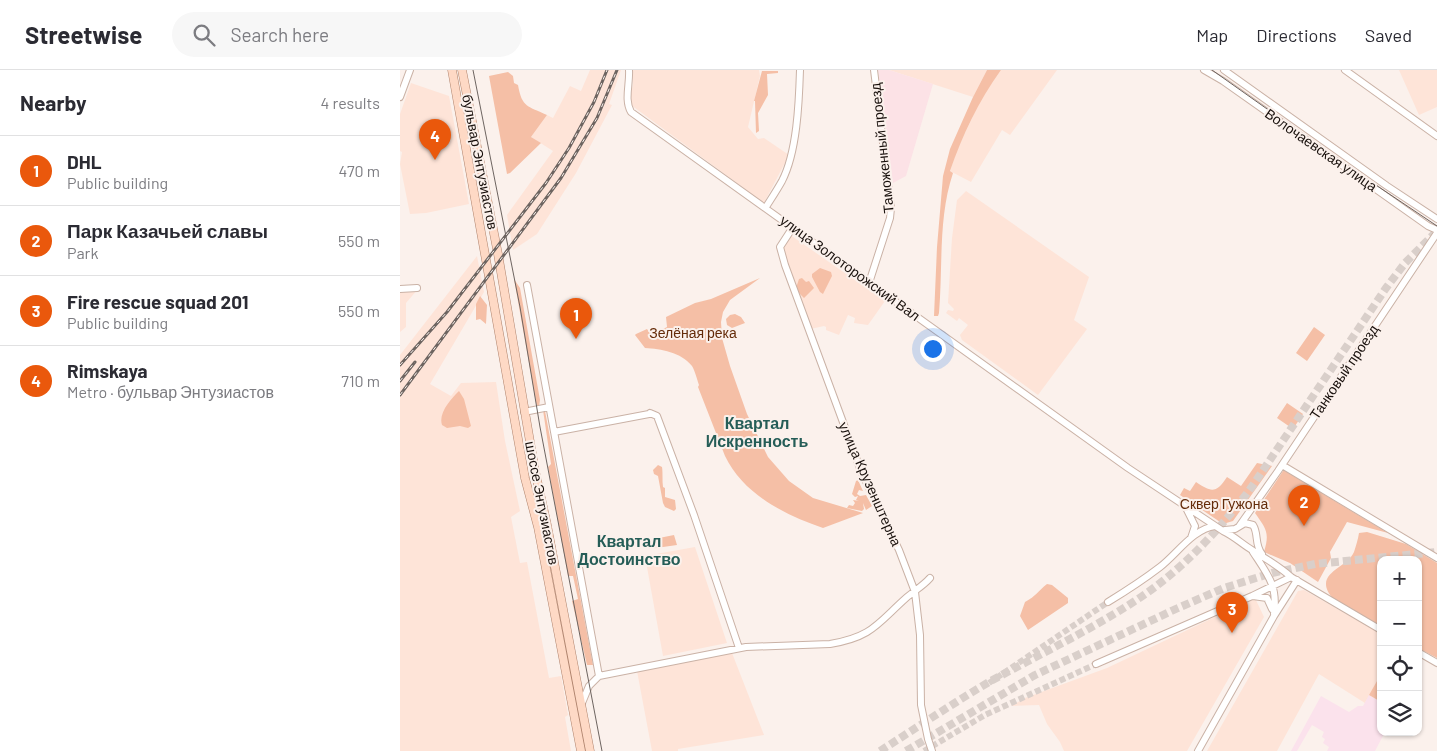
<!DOCTYPE html>
<meta charset="utf-8">
<style>
:root{--surface:#fff;--page:#f7f7f7;--text:#2b2b33;--muted:#7c7c81;--line:#e1e1e2;--accent:#ea580c}
body{margin:0;font-family:Barlow,sans-serif;background:var(--page);color:var(--text)}
.controls{position:absolute;right:15px;bottom:15px;display:grid;overflow:hidden;border-radius:10px;box-shadow:0 1px 4px #0004}
.controls button{width:45px;height:45px;display:grid;place-items:center;padding:0;border:0;border-bottom:1px solid var(--line);background:var(--surface);color:var(--text);font:25px sans-serif}
.you{position:absolute;left:532px;top:278px;width:18px;height:18px;margin:-12px;border:4px solid #fff;border-radius:50%;background:#1a73e8;box-shadow:0 0 0 8px #1a73e833}
.badge{display:grid;place-items:center;width:32px;height:32px;border-radius:50%;background:var(--accent);color:#fff;font-size:16px;font-weight:700}
.pin{position:absolute;translate:-50% -41px;filter:drop-shadow(0 1px 2px #0008)}
.pin::after{content:'';position:absolute;top:26px;width:18px;height:15px;background:inherit;clip-path:polygon(0 0,100% 0,50% 100%)}
.list{margin:0;padding:0;list-style:none}
h2{display:flex;justify-content:space-between;align-items:center;height:65px;margin:0;padding:0 20px;font-size:21px}
h2 small{font-size:16px;font-weight:400;color:var(--muted)}
.list li{display:grid;grid-template-columns:32px 1fr auto;gap:15px;align-items:center;box-sizing:border-box;height:70px;padding:0 20px;border-top:1px solid var(--line)}
.list b{display:block;font-size:19px;white-space:nowrap}
.list p{margin:0;font-size:16px;white-space:nowrap;color:var(--muted)}
.list em{font-size:16px;font-style:normal;color:var(--muted)}
.icon{flex:none;width:28px;height:28px;fill:none;stroke:currentColor;stroke-width:2;stroke-linecap:round;stroke-linejoin:round}
.map{position:relative;flex:none;width:1037px;height:681px;overflow:hidden}
header{display:flex;align-items:center;gap:30px;box-sizing:border-box;height:70px;padding:0 25px;background:var(--surface);border-bottom:1px solid var(--line)}
header strong{font-size:24px}
nav{display:flex;gap:28px;margin-inline-start:auto;font-size:18px}
.search{width:350px;height:45px;background:var(--page);display:flex;align-items:center;gap:12px;box-sizing:border-box;padding:0 18px;border-radius:28px;color:var(--muted);font-size:19px}
main{display:flex}
aside{flex:1;background:var(--surface)}
.map>svg:first-child{display:block}
</style>
<header>
<strong>Streetwise</strong>
<div class="search"><svg class="icon" aria-label="search" viewBox="0 0 24 24"><circle cx="10" cy="10" r="6"/><path d="M15 15l6 6"/></svg>Search here</div>
<nav><a>Map</a><a>Directions</a><a>Saved</a></nav>
</header>
<main>
<aside>
<h2>Nearby<small>4 results</small></h2>
<ul class="list">
<li><span class="badge">1</span><div><b>DHL</b><p>Public building</p></div><em>470 m</em></li>
<li><span class="badge">2</span><div><b>Парк Казачьей славы</b><p>Park</p></div><em>550 m</em></li>
<li><span class="badge">3</span><div><b>Fire rescue squad 201</b><p>Public building</p></div><em>550 m</em></li>
<li><span class="badge">4</span><div><b>Rimskaya</b><p>Metro · бульвар Энтузиастов</p></div><em>710 m</em></li>
</ul>
</aside>
<div class="map">
<svg width="1037" height="681" viewBox="0 0 1037 681">
<rect width="100%" height="100%" fill="#fbf1ec"/>
<!-- built -->
<path fill="#fee4d8" d="M190,0H225H221L209,34L212,35L176,103L137,164L113,180L107,145L153,81L131,67L147,45L153,48L170,16L181,21Z
M232,0H359L360,6L348,57L358,69L364,68L389,85L364,133L231,35L230,29L233,14Z
M489,0H587L573,27Z
M601,0H657L610,65L602,60L571,112L550,101L557,80L582,27Z
M999,0H1037V37L1019,45Z
M11,13L49,26L69,134L26,143L10,144L0,94L2,82L0,81V44Z
M566,121L689,207L674,250L687,259L638,325L562,270L560,265L568,255L559,248L557,251L546,243L548,240L553,241L554,239L548,233L552,168L557,130Z
M386,162L485,231L468,255L454,253L455,248L448,245L439,265L426,260V257L424,256L406,260L376,178Z
M77,186L84,222L30,314L51,326L61,313L96,312L105,371L120,441L111,447L120,493L127,492L149,608L161,606L168,645L165,647L171,681H0V285Z
M18,219L6,233V257L0,262V221Z
M295,477L327,573L263,586L245,486Z
M904,520L981,564V604L965,633L919,604L877,681H807L898,521Z
M855,528L864,547L787,681H664L660,672L647,654L639,635L611,636L625,628L707,598Z
M332,583L364,665L278,679V681H252L237,601Z"/>
<!-- education -->
<path fill="#fbe2ec" d="M969,625L981,632V662H985L975,681H927L929,677L923,673L925,669L922,667L924,662L912,655L897,681H891L921,626L949,642L958,636H963Z"/>
<!-- medical -->
<path fill="#fce2e6" d="M478,0H489L533,14L506,106L493,113Z"/>
<!-- green -->
<path fill="#f5bfa6" d="M587,0H601C578,32 563,64 550,101L553,103C538,148 543,196 539,243L538,246H534L537,177L543,106L550,79L573,27Z
M362,1H378V3L367,4L368,25L358,43L359,61L356,63L355,31H354Z
M108,2L113,6L114,13L118,15C122,38 128,36 147,45L131,67L141,73L110,103L107,104L89,6Z
M420,198L431,202L432,206L423,224L420,222L412,207V204Z
M360,208L330,230L323,242L321,252L322,268L330,296L347,344L368,387L389,411L413,428L463,443L423,458C385,445 343,424 325,386L298,317L299,315C297,309 295,301 292,296C281,282 261,279 245,278L235,265L236,264L247,259L251,265L267,257L266,247L295,233L311,229Z
M402,208L406,212L409,211L414,218L404,228L399,223L396,224L395,221L399,209Z
M114,209L120,218L140,330L139,337L137,338Z
M80,226L87,235L86,254L80,249L76,250V234Z
M335,244L341,247L345,253L332,258L327,255L326,249L330,245Z
M914,257L925,265L907,291L896,283Z
M59,321L64,329L71,356L68,358L60,356L47,358L42,355C38,343 51,329 59,321Z
M887,333L903,344L893,359L877,348Z
M143,340L145,341L193,595H187L172,531L178,529L173,506H168L148,397L151,394Z
M857,393L872,396L833,451L823,454L780,425L784,418L790,421L796,412C811,422 816,424 827,407L841,416Z
M258,395L262,397C263,403 262,410 263,417L265,418V427L275,430L276,439L274,441L265,437L263,433L258,406L254,404L253,400Z
M883,401H885L988,463L947,452L930,482L931,488L918,512L890,493L864,482C870,462 866,459 855,443Z
M458,410L463,421L459,420L457,424L460,426L466,425L472,436L466,440L463,433L464,439L462,441L447,438L449,435L453,436L455,433L453,430L459,431L456,430L458,426L455,427L452,424L456,411Z
M967,462L1006,474L1037,493V588L1018,578V490H981V556L934,530C910,503 947,499 954,482C956,476 958,469 959,463Z
M274,465L277,475L249,479V470Z
M647,514L652,515L668,528V533L628,560L620,546L625,532C636,526 638,521 647,514Z
M981,604V632L969,625Z"/>
<g fill="none" stroke-linecap="round" stroke-linejoin="round">
<!-- minor-tunnel -->
<path stroke="#d9cfca" stroke-width="6" stroke-dasharray="6 3" stroke-linecap="butt" d="M589,613L708,532
M524,681L585,645L696,594"/>
<!-- major-tunnel -->
<path stroke="#d9cfca" stroke-width="8" stroke-dasharray="8 4" stroke-linecap="butt" d="M480,681C516,658 552,634 589,612C640,584 693,559 741,527C785,497 820,459 851,418L986,218L1005,193L1037,161
M506,681L635,605L778,538L824,518L872,503L915,494L1037,482"/>
<!-- minor casing -->
<g stroke="#cab2a6" stroke-width="8">
<path id="minor" d="M229,0C230,14 224,30 231,42L728,398L823,461C834,466 842,474 852,480C866,489 879,496 891,507L981,560
M804,0L823,11L1028,156L1037,160
M824,0L987,116L1037,149
M945,0L1037,66
M0,27L10,0
M366,137C371,129 377,120 382,111C397,82 399,33 400,0
M393,157L380,177L385,195L461,401L499,480L515,522L520,565L521,635L528,669L532,681
M469,213L490,148L491,138L474,0
M127,215L199,606
M0,219L17,218
M124,342L149,337
M250,343L257,346L294,445L339,578
M154,362L249,344
M882,395L1037,488
M786,438L795,456L791,468
M840,455L878,401L1037,163
M825,460L835,459L845,453L853,455C859,464 854,474 862,484
M853,482C868,505 878,516 874,544
M853,526L867,528L872,539
M708,532C726,521 743,510 760,497C777,484 793,459 815,456
M1018,582L1037,593
M696,594L852,526L891,507
M182,633L189,616L199,606L346,577L430,574C472,567 477,554 506,528C514,521 523,516 530,508
M798,681L874,546L897,510"/>
</g>
<!-- major casing -->
<g stroke="#ae826c" stroke-width="9">
<path id="major" d="M52,0L125,408L138,457L181,681
M62,0L98,184L135,401L147,455L190,681"/>
</g>
<!-- minor -->
<use href="#minor" stroke="#fff" stroke-width="6"/>
<!-- major -->
<use href="#major" stroke="#fed9c5" stroke-width="8"/>
<!-- tram -->
<path stroke="#6d6460" stroke-width="1" d="M73,0L120,237L140,357L202,681
M812,0L949,97L1037,156"/>
<!-- rail casing -->
<g stroke="#6d6460" stroke-width="3">
<path id="rail" d="M0,295L47,242L146,113L169,78L194,32L207,0
M0,311L15,292
M0,325L161,108L197,48L217,0"/>
</g>
<!-- rail -->
<use href="#rail" stroke="#fbf1ec" stroke-width="1" stroke-dasharray="4" stroke-linecap="butt"/>
</g>
<g text-anchor="middle" stroke-width="4" stroke-linejoin="round" paint-order="stroke">
<!-- street labels -->
<g font-size="14" fill="#18100c" stroke="#fbf1ec">
<text transform="translate(482 78) rotate(-96)" y="5">Таможенный проезд</text>
<text transform="translate(921 80) rotate(35)" y="5">Волочаевская улица</text>
<text transform="translate(80 92) rotate(79)" y="5">бульвар Энтузиастов</text>
<text transform="translate(450 198) rotate(36)" y="5">улица Золоторожский Вал</text>
<text transform="translate(944 302) rotate(-56)" y="5">Танковый проезд</text>
<text transform="translate(470 414) rotate(66)" y="5">улица Крузенштерна</text>
<text transform="translate(142 433) rotate(79)" y="5">шоссе Энтузиастов</text>
</g>
<!-- park labels -->
<g font-size="14" fill="#642b09" stroke="#fbf1ec">
<text x="293" y="268">Зелёная река</text>
<text x="824" y="439">Сквер Гужона</text>
</g>
<!-- quarter labels -->
<g font-size="16" font-weight="bold" fill="#255d57" stroke="#fbf1ec">
<text x="357" y="359">Квартал<tspan x="357" dy="18">Искренность</tspan></text>
<text x="229" y="477">Квартал<tspan x="229" dy="18">Достоинство</tspan></text>
</g>
</g>
</svg>
<div class="controls">
<button>+</button>
<button>−</button>
<button><svg class="icon" aria-label="locate" viewBox="0 0 24 24"><circle cx="12" cy="12" r="6"/><path d="M12 2v4M12 18v4M2 12h4M18 12h4"/></svg></button>
<button><svg class="icon" aria-label="layers" viewBox="0 0 24 24"><path d="M12 4l9 5-9 5-9-5zM3 14l9 5 9-5"/></svg></button>
</div>
<div class="you"></div>
<div class="pin badge" style="left:176px;top:269px">1</div>
<div class="pin badge" style="left:904px;top:456px">2</div>
<div class="pin badge" style="left:832px;top:563px">3</div>
<div class="pin badge" style="left:35px;top:90px">4</div>
</div>
</main>
